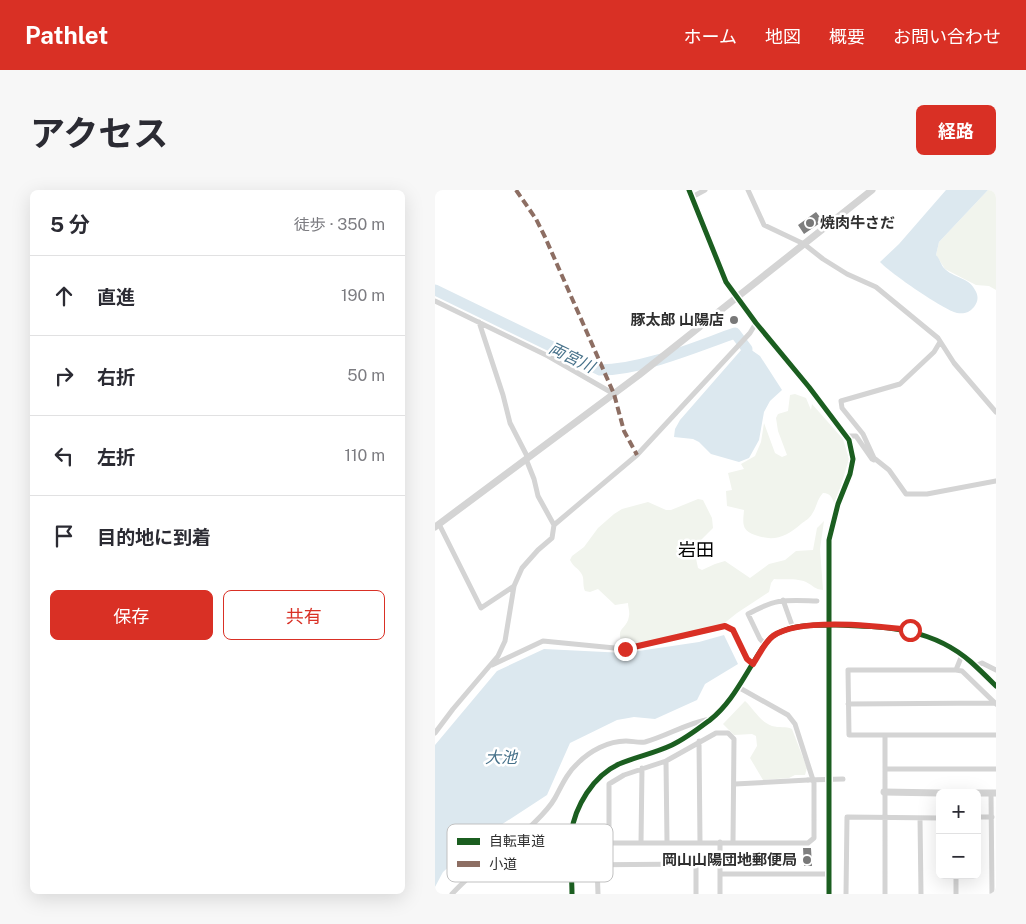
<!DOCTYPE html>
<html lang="ja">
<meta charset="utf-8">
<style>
:root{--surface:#fff;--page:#f7f7f7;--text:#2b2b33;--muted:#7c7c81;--line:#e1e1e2;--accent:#d93025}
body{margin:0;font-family:"Public Sans","Noto Sans JP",sans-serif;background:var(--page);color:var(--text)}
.controls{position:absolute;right:15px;bottom:15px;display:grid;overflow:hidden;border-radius:8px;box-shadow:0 5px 20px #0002}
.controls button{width:45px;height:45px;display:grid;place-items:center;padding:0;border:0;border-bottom:1px solid var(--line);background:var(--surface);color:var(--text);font:25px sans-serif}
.stop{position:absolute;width:15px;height:15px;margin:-11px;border:4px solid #d93025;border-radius:50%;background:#fff}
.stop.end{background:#d93025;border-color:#fff;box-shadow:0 1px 5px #0008}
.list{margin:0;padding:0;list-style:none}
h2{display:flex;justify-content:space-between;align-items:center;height:65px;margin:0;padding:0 20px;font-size:21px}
h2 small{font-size:16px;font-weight:400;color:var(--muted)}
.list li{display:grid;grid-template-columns:32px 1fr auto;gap:15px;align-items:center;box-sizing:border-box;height:80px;padding:0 20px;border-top:1px solid var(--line)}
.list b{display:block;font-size:19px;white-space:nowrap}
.list em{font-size:16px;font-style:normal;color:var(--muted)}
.actions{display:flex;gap:10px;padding:15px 20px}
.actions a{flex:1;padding:11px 0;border:1px solid var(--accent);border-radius:8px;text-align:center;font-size:18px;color:var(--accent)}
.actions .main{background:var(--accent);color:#fff}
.icon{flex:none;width:28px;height:28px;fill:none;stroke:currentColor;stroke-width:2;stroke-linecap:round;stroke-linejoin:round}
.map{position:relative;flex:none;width:561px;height:704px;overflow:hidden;border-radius:8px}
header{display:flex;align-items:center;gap:30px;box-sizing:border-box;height:70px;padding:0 25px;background:var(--accent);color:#fff}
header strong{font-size:24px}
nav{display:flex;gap:28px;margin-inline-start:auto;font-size:18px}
.intro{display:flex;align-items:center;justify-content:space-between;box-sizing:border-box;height:120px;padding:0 30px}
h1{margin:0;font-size:35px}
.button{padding:12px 22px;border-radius:8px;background:var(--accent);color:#fff;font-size:18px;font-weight:700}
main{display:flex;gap:30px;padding:0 30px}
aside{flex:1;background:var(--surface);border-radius:8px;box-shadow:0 5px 20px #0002}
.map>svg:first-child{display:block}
</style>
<header>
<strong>Pathlet</strong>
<nav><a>ホーム</a><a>地図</a><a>概要</a><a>お問い合わせ</a></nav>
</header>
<div class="intro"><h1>アクセス</h1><a class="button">経路</a></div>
<main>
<aside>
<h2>5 分<small>徒歩 · 350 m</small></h2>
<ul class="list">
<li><svg class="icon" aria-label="ahead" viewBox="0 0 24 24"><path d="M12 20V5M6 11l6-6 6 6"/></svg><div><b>直進</b></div><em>190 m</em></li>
<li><svg class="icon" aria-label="right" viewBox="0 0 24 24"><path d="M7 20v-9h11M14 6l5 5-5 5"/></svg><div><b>右折</b></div><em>50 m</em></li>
<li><svg class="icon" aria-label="left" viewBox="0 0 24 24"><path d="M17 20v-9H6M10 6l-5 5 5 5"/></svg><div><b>左折</b></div><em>110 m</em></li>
<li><svg class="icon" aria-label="arrive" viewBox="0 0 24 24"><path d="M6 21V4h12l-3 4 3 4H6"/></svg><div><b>目的地に到着</b></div></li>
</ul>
<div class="actions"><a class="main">保存</a><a>共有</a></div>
</aside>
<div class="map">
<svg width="561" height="704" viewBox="0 0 561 704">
<rect width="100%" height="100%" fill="#fff"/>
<!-- green -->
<path fill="#f1f4ed" d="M553,0H561V100L554,96L541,95L510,79L501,65L504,52Z
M360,204L371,208L376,220L377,214L408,249L414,269L400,315C397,308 396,303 388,303C382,309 382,317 377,324C375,328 370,331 366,334C351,347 339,352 320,345C306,340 308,333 309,320L292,316L291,301L297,300L293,283L309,279L306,274L320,266L326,252L329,233L340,263L347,267L352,265L343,241L341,228L343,224L353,221L355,205Z
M263,309L268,310L277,328L278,338L265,351L259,359L263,378L267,380L280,374L290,371L315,388L334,374L350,370L361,361L378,360L382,338L389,331L385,359L388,400C379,399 379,396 371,392C362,388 348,390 339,389L336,393L334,402L302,423L287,435L189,456C178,437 192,441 194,426C195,422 193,417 193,413L180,415L163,399L155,402L150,401C147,395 150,388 146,383C142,377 139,378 135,370L137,366L149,357L163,338L179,324L187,319L213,312L231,320H236Z
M310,511C319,519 325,532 337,536C344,538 351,536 357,539L372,578L370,585H360L354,588L328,590L315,568L322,556L321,546L317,544L299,545L288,534Z"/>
<!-- water -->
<path fill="#dce8ef" d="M511,0H553L504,52L501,65C505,69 506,75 509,78C518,88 534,87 540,100C544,106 543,112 539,117C534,123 529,124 522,123C509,120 455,83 445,72L464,54Z
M307,159H315L325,166L347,200L335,211L329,222L324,250L314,268L304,272L276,264L264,252L258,249L239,247L240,239L245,230Z
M289,445L303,474L270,494L262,510L220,529L199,527L182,530L135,553L112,605L46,648L8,682L0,697V555L62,481L109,459L190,463L264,452Z"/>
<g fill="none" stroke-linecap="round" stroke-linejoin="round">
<!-- river -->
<path stroke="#dce8ef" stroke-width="11" d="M0,100L165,180C207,180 260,157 300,143L312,159L310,172"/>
</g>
<!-- building -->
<path fill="#7f7f7f" d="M381,22L388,31L369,44L363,35Z
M368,658H376L377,676H369Z"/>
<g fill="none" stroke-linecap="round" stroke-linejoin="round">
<!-- minor -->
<path stroke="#d4d4d4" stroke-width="5" d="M313,0L329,35L369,54L388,69L412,84L441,97L503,148L519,173L561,222
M257,7L270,0
M0,111L113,166L179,204
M44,132L68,205L75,233L93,268
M505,152L499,162L465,194L406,211L407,218L428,244L439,268L454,280L471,304H492L561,291
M411,246H421L437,269L439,270
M91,269L99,289L103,306L119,335
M4,334L46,418L79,396
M348,410L358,438
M330,454L325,449L313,424C342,408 350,410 382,411
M57,475L108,451L190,459L290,436L298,440L312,469L318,474
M540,476L547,473L561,480
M521,480L527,465
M413,514L560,513
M561,514L527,481L521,480H413L414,545H561
M0,543L18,519L63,466L70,451L79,396L87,378L103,360L117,348L119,335L202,265L315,143L321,133
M450,546V704
M264,551L265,652
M231,571L232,652
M450,579H561
M300,594L373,590
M556,603L557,704
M542,627H557
M485,628L486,704
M285,652V704
M136,653H373L379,648V593L360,534L353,525L303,497
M174,653V594L189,585L231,571L281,543H293L299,549L298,652
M206,653L207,578
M135,675L261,674V704
M162,675L163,704
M285,684H394
M521,685V704
M17,704C40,678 70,660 95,637C104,628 114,619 120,608C127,595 132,583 143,573C155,561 173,551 191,551C197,551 204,553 210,552C232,546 252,533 275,529
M411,704L412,627L505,628"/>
<!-- tertiary -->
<path stroke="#d4d4d4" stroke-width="7" d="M254,0L291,92L321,133L374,197L414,250L418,269L415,284L403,314L394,350V704
M0,337L204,185L437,0
M449,602L505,603
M542,603H561
M137,704C137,684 134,664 136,644C140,616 158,586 184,574C201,567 220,563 237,555C250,549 263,539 275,530C294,515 305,494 318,473C324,464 329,453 338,446C356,434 381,435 401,435C451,437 496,437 536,472C545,480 553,488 561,496"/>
<!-- minor-bridge -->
<path stroke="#d4d4d4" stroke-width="5" d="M373,590L408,589"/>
<!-- quiet -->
<path stroke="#8d6e63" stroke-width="4" stroke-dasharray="8 4" stroke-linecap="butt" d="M81,0L101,29L110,47L179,204L189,241L202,265"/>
<!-- cycleway casing -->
<g stroke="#fff" stroke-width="8">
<path id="cycleway" d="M254,0L291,92L321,133L374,197L414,250L418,269L415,284L403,314L394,350V704
M137,704C137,684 134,664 136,644C140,616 158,586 184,574C201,567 220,563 237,555C250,549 263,539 275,530C294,515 305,494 318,473C324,464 329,453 338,446C356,434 381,435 401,435C451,437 496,437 536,472C545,480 553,488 561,496"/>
</g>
<!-- cycleway -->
<use href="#cycleway" stroke="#1b5e20" stroke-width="5"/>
</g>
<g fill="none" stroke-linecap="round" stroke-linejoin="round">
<!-- route -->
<path stroke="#d93025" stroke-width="6" d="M190,459L290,436L298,440L312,469L318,474C324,465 329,453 338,446C365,427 443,436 475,440"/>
</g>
<!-- markers -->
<g fill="#787878" stroke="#fff" stroke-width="2">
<circle cx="375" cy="33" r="5"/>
<circle cx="299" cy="130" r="5"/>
<circle cx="372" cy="670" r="5"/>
</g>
<g text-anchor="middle" stroke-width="5" stroke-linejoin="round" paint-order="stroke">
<!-- poi labels -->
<g font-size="15" font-weight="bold" fill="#2f2f2f" stroke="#fff" text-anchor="end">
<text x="385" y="38" text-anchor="start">焼肉牛さだ</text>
<text x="289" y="135">豚太郎 山陽店</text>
<text x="362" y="675">岡山山陽団地郵便局</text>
</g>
<!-- water labels -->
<g font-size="16" font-style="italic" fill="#457089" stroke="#fff">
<text transform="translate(137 167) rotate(26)" y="6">両宮川</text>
<text x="66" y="573">大池</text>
</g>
<!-- quarter labels -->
<g font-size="18" fill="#000" stroke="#fff">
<text x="261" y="366">岩田</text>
</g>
</g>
<!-- legend -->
<rect x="12" y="634" width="166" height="58" rx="8" fill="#fff" stroke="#c1c1c1" stroke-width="1"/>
<rect x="22" y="648" width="23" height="7" fill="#1b5e20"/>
<rect x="22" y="671" width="23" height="6" fill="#8d6e63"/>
<g font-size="14" fill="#2f2f2f">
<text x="54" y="656">自転車道</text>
<text x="54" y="679">小道</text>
</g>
</svg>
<div class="controls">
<button>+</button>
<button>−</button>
</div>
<div class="stop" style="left:475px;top:440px"></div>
<div class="stop end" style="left:190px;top:459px"></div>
</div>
</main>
